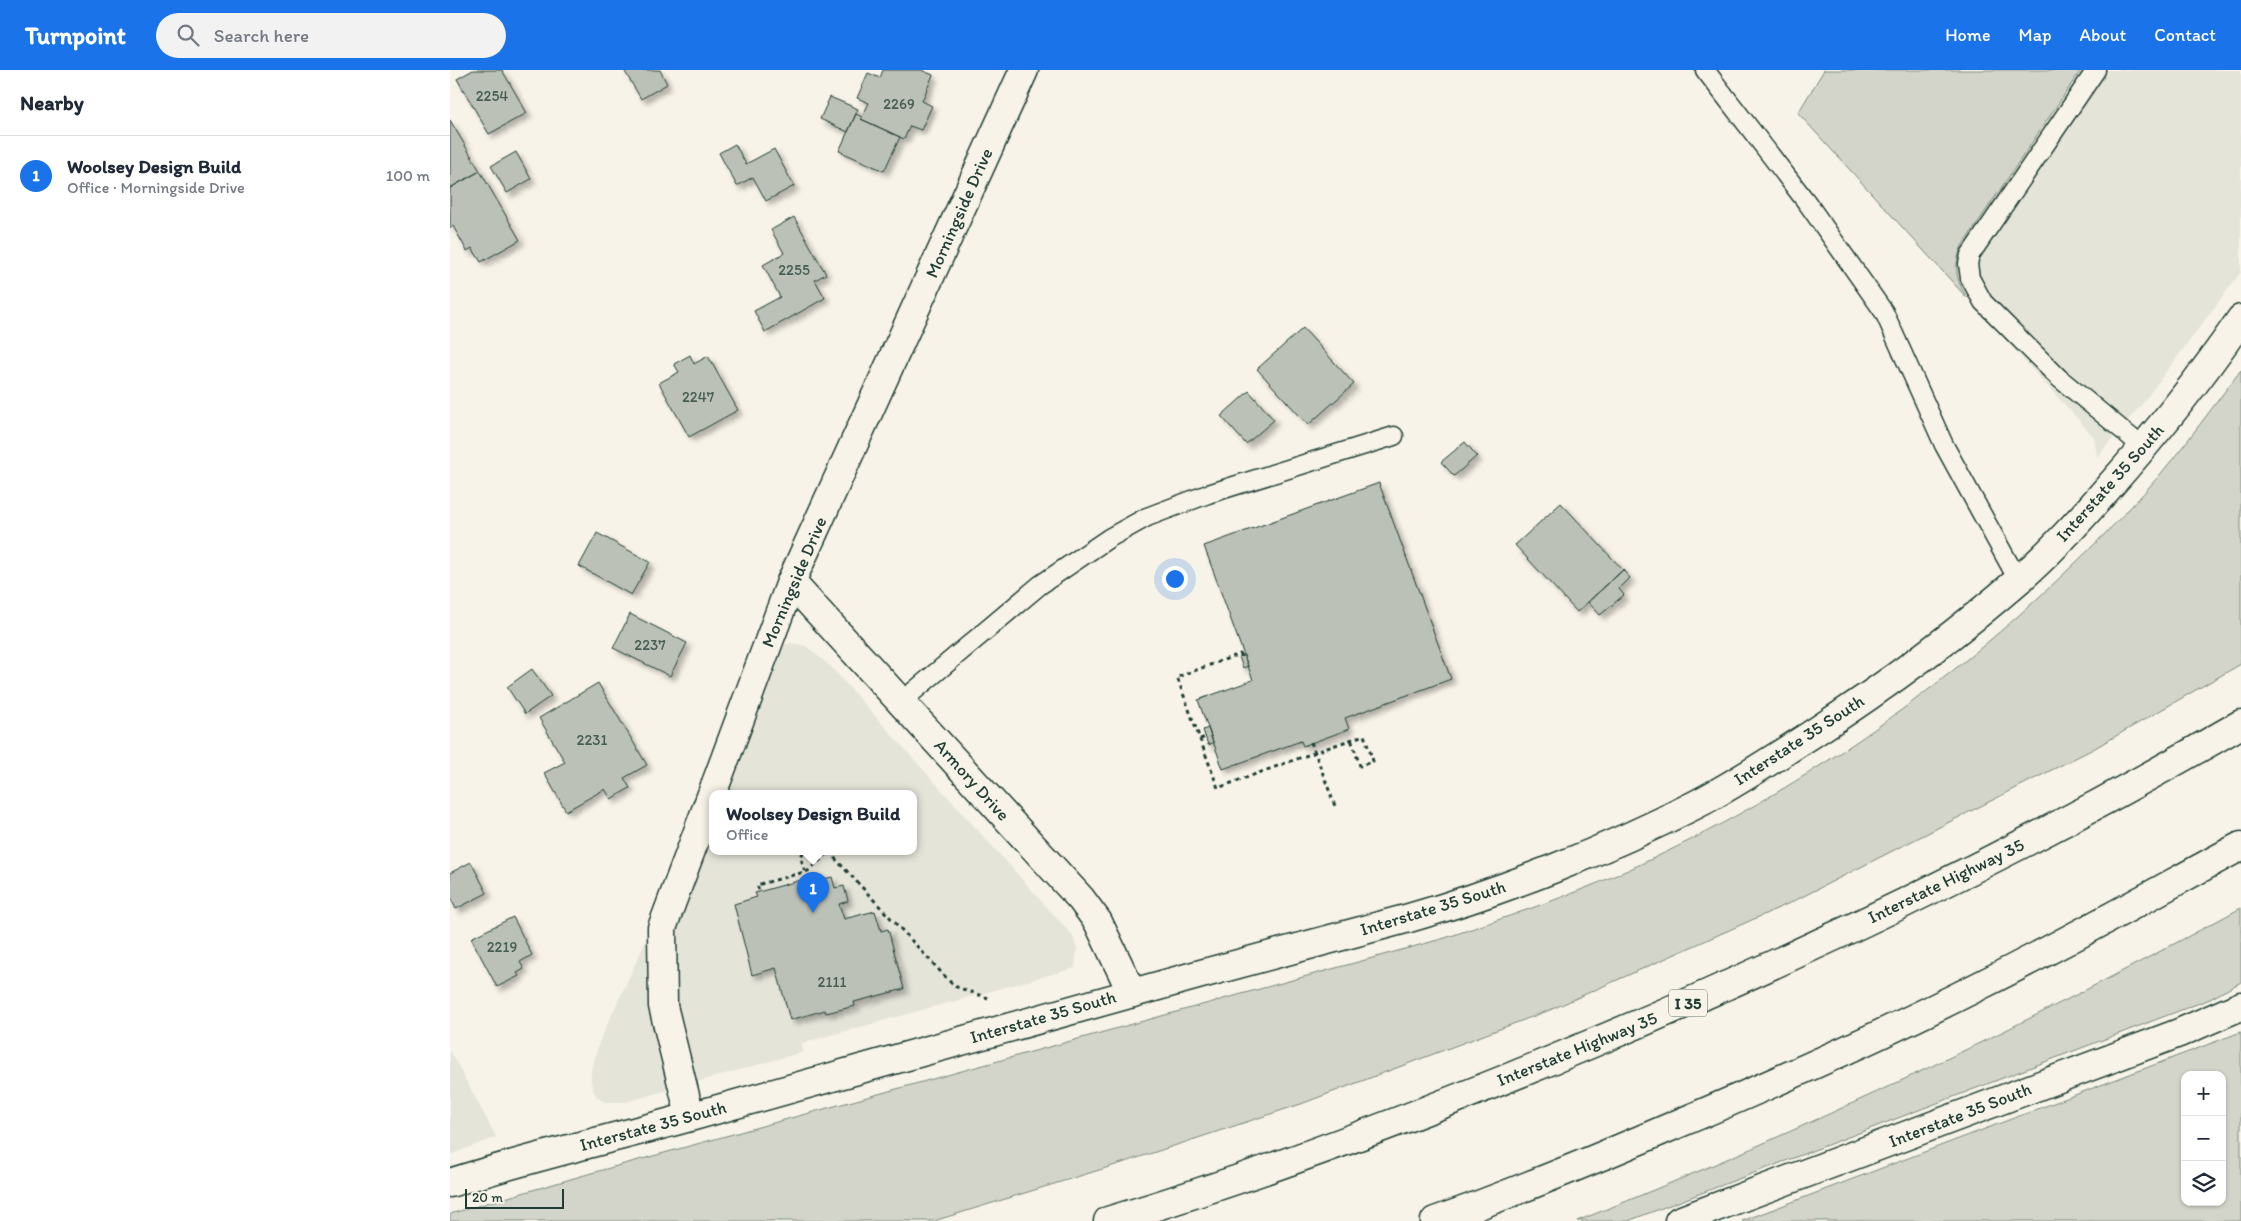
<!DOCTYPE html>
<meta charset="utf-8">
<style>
:root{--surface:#fff;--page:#f2f2f3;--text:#1f2937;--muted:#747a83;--line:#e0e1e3;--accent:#1a73e8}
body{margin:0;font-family:Itim,sans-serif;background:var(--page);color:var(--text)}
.controls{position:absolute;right:15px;bottom:15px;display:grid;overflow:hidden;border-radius:10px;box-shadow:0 1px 4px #0004}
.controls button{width:45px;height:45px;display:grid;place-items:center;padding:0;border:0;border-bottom:1px solid var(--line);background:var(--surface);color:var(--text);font:25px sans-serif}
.scale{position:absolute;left:15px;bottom:12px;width:99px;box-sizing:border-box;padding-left:5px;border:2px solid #1f3d34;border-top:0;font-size:14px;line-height:18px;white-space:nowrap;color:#1f3d34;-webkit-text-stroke:4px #f7f3e8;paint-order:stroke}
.you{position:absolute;left:724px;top:508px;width:18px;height:18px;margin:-12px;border:4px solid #fff;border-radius:50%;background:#1a73e8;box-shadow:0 0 0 8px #1a73e833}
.badge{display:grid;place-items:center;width:32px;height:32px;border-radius:50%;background:var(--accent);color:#fff;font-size:16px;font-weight:700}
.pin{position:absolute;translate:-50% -41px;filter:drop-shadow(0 1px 2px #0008)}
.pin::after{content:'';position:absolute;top:26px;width:18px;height:15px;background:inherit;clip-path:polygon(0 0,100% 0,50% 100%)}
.popup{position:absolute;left:259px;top:720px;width:208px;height:65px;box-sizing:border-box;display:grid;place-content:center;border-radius:10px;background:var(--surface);filter:drop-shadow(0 1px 4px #0005);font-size:16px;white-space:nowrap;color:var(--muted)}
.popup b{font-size:19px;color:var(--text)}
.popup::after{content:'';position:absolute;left:50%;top:100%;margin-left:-10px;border:10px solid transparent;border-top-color:var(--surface)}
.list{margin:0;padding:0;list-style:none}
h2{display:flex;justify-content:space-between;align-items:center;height:65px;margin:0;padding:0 20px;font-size:21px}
h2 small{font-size:16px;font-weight:400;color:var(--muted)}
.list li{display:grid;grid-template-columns:32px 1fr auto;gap:15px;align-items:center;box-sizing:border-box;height:80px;padding:0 20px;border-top:1px solid var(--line)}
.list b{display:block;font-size:19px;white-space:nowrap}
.list p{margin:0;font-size:16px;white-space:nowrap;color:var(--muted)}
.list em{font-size:16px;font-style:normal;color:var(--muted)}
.icon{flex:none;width:28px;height:28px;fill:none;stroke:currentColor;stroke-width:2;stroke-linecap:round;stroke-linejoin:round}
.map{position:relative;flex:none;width:1791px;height:1151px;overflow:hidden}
header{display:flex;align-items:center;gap:30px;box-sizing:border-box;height:70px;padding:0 25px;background:var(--accent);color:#fff}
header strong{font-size:24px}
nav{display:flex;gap:28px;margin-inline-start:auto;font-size:18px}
.search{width:350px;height:45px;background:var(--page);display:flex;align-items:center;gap:12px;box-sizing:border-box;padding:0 18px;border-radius:28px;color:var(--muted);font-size:19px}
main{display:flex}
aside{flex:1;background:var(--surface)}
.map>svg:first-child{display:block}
</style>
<header>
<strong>Turnpoint</strong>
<div class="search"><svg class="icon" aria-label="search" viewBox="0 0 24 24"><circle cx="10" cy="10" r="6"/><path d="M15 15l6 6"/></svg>Search here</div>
<nav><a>Home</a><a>Map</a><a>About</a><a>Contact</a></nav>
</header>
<main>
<aside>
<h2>Nearby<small></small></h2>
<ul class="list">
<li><span class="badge">1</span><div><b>Woolsey Design Build</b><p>Office · Morningside Drive</p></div><em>100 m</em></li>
</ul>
</aside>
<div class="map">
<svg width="1791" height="1151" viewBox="0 0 1791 1151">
<defs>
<filter id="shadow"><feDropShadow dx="4.5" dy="4.5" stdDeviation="2.5" flood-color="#0004"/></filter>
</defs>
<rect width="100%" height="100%" fill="#f7f3e8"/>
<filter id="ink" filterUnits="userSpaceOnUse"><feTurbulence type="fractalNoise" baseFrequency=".02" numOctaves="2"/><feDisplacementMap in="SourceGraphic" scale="10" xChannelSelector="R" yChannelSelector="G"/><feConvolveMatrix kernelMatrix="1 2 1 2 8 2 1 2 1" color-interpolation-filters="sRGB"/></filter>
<g filter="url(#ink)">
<!-- built -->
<path fill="#e5e4d9" d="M1374,0H1791V202L1692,334L1647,387L1644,367L1348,43Z
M341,573L356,576L380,596L623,866L627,880L625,898L352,973L353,982L176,1032H155L147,1027L143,1020L141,1011V999L150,970L263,726V782H463V724H264L329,583L336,574Z
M0,980L46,1067L0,1085Z"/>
<!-- green -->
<path fill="#d3d5ca" stroke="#79897f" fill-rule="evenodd" d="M1374,0H1631L1512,176C1503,197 1506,210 1517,228L1348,43Z
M1791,300V594L1645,678L1342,832L1100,940L851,1034L672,1093L484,1151H0V1145L3,1143L145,1102L995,868C1053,848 1112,829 1169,804C1363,718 1532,593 1678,440C1720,397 1755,347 1791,300Z
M1791,838V912L1760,929L1178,1151H1127C1355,1061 1576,955 1791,838Z
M1791,962V1151H1292ZM1735,1005H1772V1132H1735Z"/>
<!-- building -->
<path fill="#bbc1b6" stroke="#1f3d34" filter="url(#shadow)" d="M23,0H52L77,43L39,64L7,9Z
M174,0H210L217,14L191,29Z
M433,0H471L483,5L472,31L482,36L471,60L460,56L454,69L411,49L419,33L407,28L418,3L430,8Z
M380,27L408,39L398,62L370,49Z
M406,44L412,47L411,49L450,67L434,101L389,81Z
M0,50L30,101L0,118Z
M285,74L296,94L324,79L344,116L316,131L303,107L287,116L269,83Z
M66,82L81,109L57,123L41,96Z
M30,101L70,170L31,192L22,178L17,181L3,156L0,158V118Z
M344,147L376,204L365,210L375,228L315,262L304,241L330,227L313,195L334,183L321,160Z
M853,258L904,314L858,355L807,299Z
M240,285L244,294L258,286L288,340L239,367L209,313L229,302L224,294Z
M799,321L824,350L796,374L771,346Z
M1015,372L1027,386L1004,406L991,392Z
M929,413L1001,609L895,648L899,659L853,676L851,671L773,699L748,630L803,610L754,476Z
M1111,433L1173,500L1127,542L1065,475Z
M147,463L200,492L181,525L129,496Z
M1173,500L1180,508L1169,519L1174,525L1150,545L1138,532Z
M180,544L237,573L220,606L163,578Z
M794,586L798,596L793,598L789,587Z
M82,599L101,626L75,644L57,617Z
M148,613L197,695L174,708L180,718L161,729L155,719L116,741L94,703L115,692L89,648Z
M758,658L763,673L758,675L753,660Z
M21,792L37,823L6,839L0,827V803Z
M369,805L370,810L382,807L385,818L394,816L398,831L389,834L394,849L425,841L431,861L438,859L454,919L404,932L405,936L376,943L375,940L340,950L326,898L302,905L284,834L307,827L305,823Z
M63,847L82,885L70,892L74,899L67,903L69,906L47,917L21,868Z"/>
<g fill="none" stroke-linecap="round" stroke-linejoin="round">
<!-- service casing -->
<g stroke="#1f3d34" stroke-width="21">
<path id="service" d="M1255,0L1358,134L1434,242L1494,375L1568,510
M1646,0L1520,185L1518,194L1520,208L1533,232L1609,308L1694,378
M451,632L590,515L659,468L697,447L758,424L944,366"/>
</g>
<!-- minor casing -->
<g stroke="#1f3d34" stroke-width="31">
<path id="minor" d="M341,512L631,829L648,852L682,923"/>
</g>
<!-- tertiary casing -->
<g stroke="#1f3d34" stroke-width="31">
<path id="tertiary" d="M240,1046L213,936L212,858L341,512L574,0"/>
</g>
<!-- secondary casing -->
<g stroke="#1f3d34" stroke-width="31">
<path id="secondary" d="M0,1113C81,1087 165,1068 247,1045C415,998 583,950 751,904C820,885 890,867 959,848C1053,821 1157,780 1245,735C1284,715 1321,690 1359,666C1433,618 1506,565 1572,507C1603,480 1631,449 1658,418C1706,364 1750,309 1791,249
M1229,1151L1729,963L1791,936"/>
</g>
<!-- motorway casing -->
<g stroke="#1f3d34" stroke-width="31">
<path id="motorway" d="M658,1151C821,1102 981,1041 1138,975C1362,882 1581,776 1791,654
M985,1151C1064,1123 1141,1091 1218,1058C1325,1013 1431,966 1535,913C1621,870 1706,822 1791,776"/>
</g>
<!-- path -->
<path stroke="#1f3d34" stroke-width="3" stroke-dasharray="4 4" stroke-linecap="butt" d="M792,586L790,584L727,607L768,718C817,700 865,682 914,665L923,691L910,696L901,669
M750,669L756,667
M861,672L885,736
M353,782L351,788L355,802
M379,782L504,916L538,928
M309,820L307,815L358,801L379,782"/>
<!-- service -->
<use href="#service" stroke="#f7f3e8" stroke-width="18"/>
<!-- minor -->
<use href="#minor" stroke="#f7f3e8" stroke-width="28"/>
<!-- tertiary -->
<use href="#tertiary" stroke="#f7f3e8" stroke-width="28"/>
<!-- secondary -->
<use href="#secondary" stroke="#f7f3e8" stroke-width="28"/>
<!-- motorway -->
<use href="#motorway" stroke="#f7f3e8" stroke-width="28"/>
</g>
</g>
<g text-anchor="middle" stroke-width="4" stroke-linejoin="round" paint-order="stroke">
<!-- number labels -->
<g font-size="15" fill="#465e54">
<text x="42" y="31">2254</text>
<text x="449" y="39">2269</text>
<text x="344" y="205">2255</text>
<text x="248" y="332">2247</text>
<text x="200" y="580">2237</text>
<text x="142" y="675">2231</text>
<text x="52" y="882">2219</text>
<text x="382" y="917">2111</text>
</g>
<!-- shield labels -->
<rect fill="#f7f3e8" stroke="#60746a" stroke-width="1" x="1219" y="919.5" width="38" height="27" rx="4"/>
<g font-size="16" font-weight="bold" fill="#1f3d34">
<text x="1238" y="939">I 35</text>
</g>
<!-- street labels -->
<g font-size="18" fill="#1f3d34" stroke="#f7f3e8">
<text transform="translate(509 143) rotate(-66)" y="6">Morningside Drive</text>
<text transform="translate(1660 413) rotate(-48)" y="6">Interstate 35 South</text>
<text transform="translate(344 512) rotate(-67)" y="6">Morningside Drive</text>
<text transform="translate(1349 670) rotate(-33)" y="6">Interstate 35 South</text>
<text transform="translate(522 710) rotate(48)" y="6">Armory Drive</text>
<text transform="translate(1496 811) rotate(-26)" y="6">Interstate Highway 35</text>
<text transform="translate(983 838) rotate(-17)" y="6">Interstate 35 South</text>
<text transform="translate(593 947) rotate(-16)" y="6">Interstate 35 South</text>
<text transform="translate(1127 979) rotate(-22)" y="6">Interstate Highway 35</text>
<text transform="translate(1510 1045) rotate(-21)" y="6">Interstate 35 South</text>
<text transform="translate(203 1056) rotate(-15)" y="6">Interstate 35 South</text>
</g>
</g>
</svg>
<div class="controls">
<button>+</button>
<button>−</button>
<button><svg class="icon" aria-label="layers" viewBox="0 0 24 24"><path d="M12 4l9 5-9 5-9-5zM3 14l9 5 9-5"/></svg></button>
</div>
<div class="scale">20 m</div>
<div class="you"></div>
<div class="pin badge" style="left:363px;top:843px">1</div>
<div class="popup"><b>Woolsey Design Build</b>Office</div>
</div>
</main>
